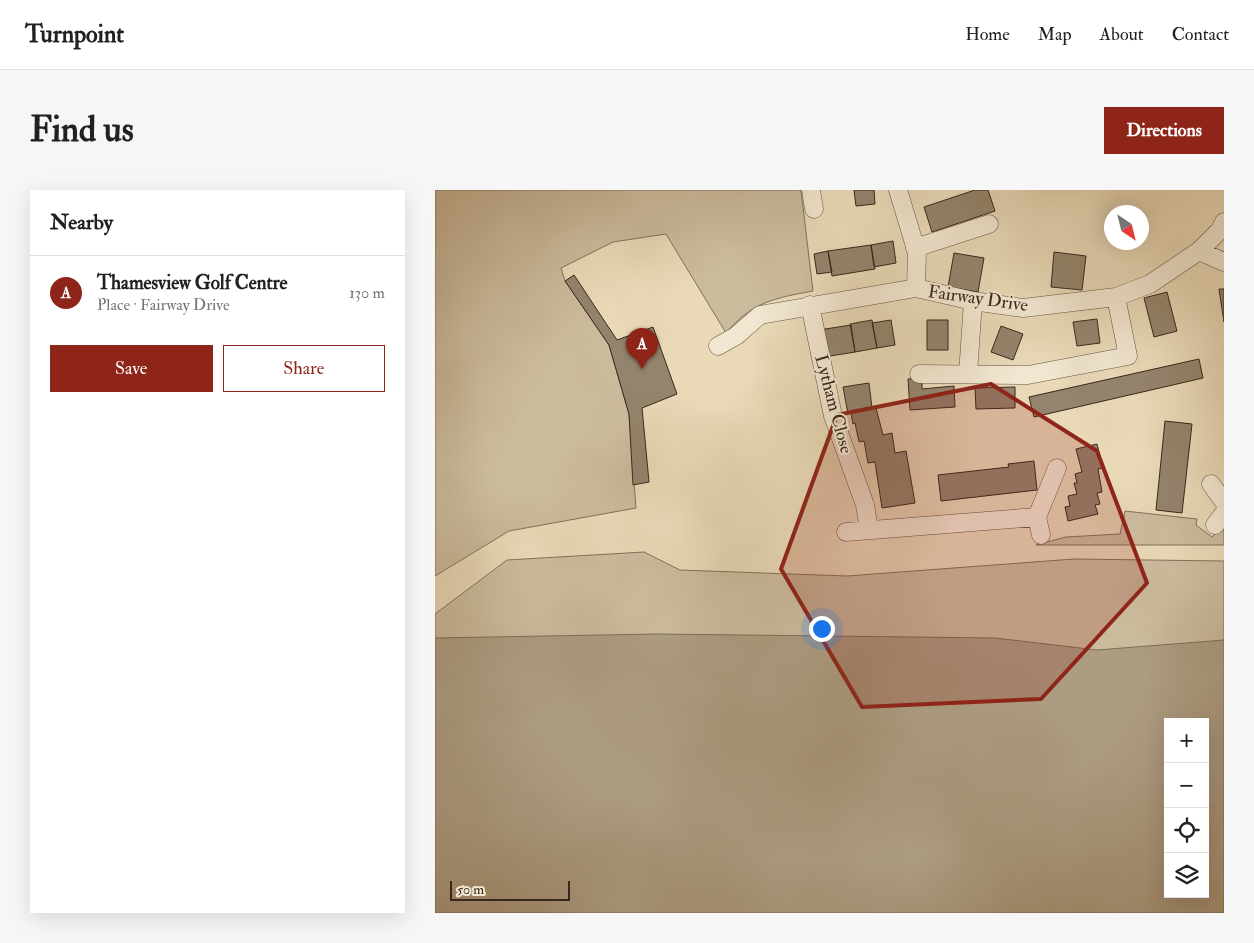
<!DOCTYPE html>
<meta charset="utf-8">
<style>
:root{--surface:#fff;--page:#f6f6f6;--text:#202124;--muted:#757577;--line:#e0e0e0;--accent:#8f2418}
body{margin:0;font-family:"IM FELL Double Pica",serif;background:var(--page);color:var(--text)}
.controls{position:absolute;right:15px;bottom:15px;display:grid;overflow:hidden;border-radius:0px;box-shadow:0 5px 20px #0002}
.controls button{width:45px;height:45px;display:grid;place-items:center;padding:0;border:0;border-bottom:1px solid var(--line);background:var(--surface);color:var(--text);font:25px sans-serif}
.compass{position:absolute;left:669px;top:15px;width:45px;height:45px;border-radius:50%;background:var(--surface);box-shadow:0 5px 20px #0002;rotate:145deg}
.scale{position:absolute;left:15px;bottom:12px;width:120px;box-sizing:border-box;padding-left:5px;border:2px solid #37271c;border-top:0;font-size:14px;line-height:18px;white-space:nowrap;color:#37271c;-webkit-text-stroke:4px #f1e6d0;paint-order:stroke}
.you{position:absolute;left:386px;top:438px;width:18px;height:18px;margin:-12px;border:4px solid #fff;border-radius:50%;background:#1a73e8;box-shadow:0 0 0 8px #1a73e833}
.badge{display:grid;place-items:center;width:32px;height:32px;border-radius:50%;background:var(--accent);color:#fff;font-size:16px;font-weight:700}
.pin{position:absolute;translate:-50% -41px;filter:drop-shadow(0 1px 2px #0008)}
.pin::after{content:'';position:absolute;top:26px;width:18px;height:15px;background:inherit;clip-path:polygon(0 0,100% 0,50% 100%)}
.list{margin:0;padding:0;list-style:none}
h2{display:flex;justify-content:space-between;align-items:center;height:65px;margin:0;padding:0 20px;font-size:21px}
h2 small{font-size:16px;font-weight:400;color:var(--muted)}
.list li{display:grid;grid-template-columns:32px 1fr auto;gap:15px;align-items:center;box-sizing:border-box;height:75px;padding:0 20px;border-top:1px solid var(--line)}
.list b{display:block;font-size:19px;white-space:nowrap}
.list p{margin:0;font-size:16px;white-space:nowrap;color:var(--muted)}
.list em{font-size:16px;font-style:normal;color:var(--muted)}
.actions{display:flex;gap:10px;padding:15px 20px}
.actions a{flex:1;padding:11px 0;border:1px solid var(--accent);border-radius:0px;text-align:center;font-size:18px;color:var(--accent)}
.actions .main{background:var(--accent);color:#fff}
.icon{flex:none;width:28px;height:28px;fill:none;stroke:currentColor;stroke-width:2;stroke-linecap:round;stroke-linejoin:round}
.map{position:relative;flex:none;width:789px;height:723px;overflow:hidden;border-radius:0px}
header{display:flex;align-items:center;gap:30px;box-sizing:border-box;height:70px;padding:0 25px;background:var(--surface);border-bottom:1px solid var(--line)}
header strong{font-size:24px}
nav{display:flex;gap:28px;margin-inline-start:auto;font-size:18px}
.intro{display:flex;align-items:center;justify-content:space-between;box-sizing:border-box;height:120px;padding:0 30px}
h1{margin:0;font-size:35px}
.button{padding:12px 22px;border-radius:0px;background:var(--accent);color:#fff;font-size:18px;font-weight:700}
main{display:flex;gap:30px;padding:0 30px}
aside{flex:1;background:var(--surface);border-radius:0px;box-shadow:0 5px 20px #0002}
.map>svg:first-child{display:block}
</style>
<header>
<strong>Turnpoint</strong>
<nav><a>Home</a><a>Map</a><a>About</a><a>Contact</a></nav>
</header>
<div class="intro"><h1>Find us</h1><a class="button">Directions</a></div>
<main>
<aside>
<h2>Nearby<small></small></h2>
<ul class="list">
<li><span class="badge">A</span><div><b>Thamesview Golf Centre</b><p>Place · Fairway Drive</p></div><em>130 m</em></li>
</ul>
<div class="actions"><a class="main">Save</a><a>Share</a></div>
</aside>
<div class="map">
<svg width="789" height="723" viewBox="0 0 789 723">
<rect width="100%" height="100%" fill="#e9d9b7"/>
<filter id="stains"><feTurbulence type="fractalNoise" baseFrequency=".004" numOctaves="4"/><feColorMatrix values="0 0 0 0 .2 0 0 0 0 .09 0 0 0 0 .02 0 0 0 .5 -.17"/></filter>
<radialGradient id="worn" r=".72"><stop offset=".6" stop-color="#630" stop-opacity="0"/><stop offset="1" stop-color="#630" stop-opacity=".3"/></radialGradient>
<!-- green -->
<path fill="#cbbb9d" stroke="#81715c" d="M0,0H366L378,101C340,108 317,112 291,143L231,44L178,52L126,78L130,91L174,155L194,224L201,318L74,341L0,386Z
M690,321L762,329L761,335L777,347L789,335V355H601L631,347L685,344Z
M209,362L245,380L412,386L639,369L789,371V587L770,532H733L0,723V424L72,370Z"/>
<!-- water -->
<path fill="#ac9c82" stroke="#7d6d59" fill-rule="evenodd" d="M222,444L560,448L662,460L789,450V723H0V448ZM733,532H770V704H733Z"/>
<!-- building -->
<path fill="#94846d" stroke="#37271c" d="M419,0H439L440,14L421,16Z
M540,0H553L560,21L497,42L489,17Z
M458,51L461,73L439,77L436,55Z
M436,55L440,79L397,86L393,61Z
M393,61L397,82L382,84L379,64Z
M619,62L651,66L647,100L616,97Z
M519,63L549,68L543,102L513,97Z
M139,85L182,150L218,137L242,204L207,218L214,292L198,295L194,224L174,155L130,91Z
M784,99H789V132Z
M732,102L742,141L719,147L709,108Z
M662,129L665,153L642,156L638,132Z
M437,130L442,158L420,162L415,134Z
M456,130L460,155L442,158L437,133Z
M492,130H513V160H492Z
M416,135L420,162L389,167L384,140Z
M566,136L588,144L578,170L556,162Z
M764,169L768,188L599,227L594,207Z
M487,188V199L519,196L520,217L475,220L473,189Z
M434,193L437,218H441L448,245L457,243L460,263L471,261L480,313L447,318L440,272L433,273L429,251L424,252L420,233L418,234L416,223L413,224L408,197Z
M580,197V218L541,219L540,198Z
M730,231L757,234L747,323L721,320Z
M662,254L668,278L663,279L667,302L662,303L665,314L660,315L663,324L633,331L630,317L635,316L633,306L642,304L639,293H642L640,284L647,282L641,259Z
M599,271L602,300L506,311L503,285L574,277L573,274Z"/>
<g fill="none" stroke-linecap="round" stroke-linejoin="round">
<!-- minor casing -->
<g stroke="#645443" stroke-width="19">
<path id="minor" d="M376,0L379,19
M463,0L482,63L481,98
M480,58L554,34
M764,61L789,72
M375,115L398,226L430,315L434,339
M283,156L301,146L325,125L481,98L538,111L588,118L681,107L715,94L764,61L785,40L789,32
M484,184L593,185L693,166L681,107
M533,184L538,111
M776,294L789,312
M780,335L789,323
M411,342L602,327
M606,345L602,327L622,278"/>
</g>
<!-- minor -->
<use href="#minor" stroke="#f1e6d0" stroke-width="18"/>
</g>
<!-- marked area -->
<path fill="#8f2418" fill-opacity="0.2" stroke="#8f2418" stroke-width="4" stroke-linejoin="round" d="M556,194L662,261L712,393L606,509L427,517L346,379L402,225Z"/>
<g text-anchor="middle" stroke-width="4" stroke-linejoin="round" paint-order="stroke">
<!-- street labels -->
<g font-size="18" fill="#37271c" stroke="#f1e6d0">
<text transform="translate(543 108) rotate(8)" y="6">Fairway Drive</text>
<text transform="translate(399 214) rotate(75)" y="6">Lytham Close</text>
</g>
</g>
<rect width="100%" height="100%" filter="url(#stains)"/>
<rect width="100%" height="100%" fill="url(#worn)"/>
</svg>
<div class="controls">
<button>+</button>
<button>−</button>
<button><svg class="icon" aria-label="locate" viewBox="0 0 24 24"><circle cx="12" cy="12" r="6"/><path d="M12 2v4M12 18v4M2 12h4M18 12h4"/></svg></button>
<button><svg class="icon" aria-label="layers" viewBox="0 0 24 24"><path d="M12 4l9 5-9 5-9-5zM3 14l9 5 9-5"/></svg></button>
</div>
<svg class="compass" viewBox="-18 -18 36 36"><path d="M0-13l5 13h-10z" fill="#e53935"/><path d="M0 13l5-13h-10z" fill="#757577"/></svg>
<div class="scale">50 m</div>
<div class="you"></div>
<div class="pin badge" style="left:207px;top:179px">A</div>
</div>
</main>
